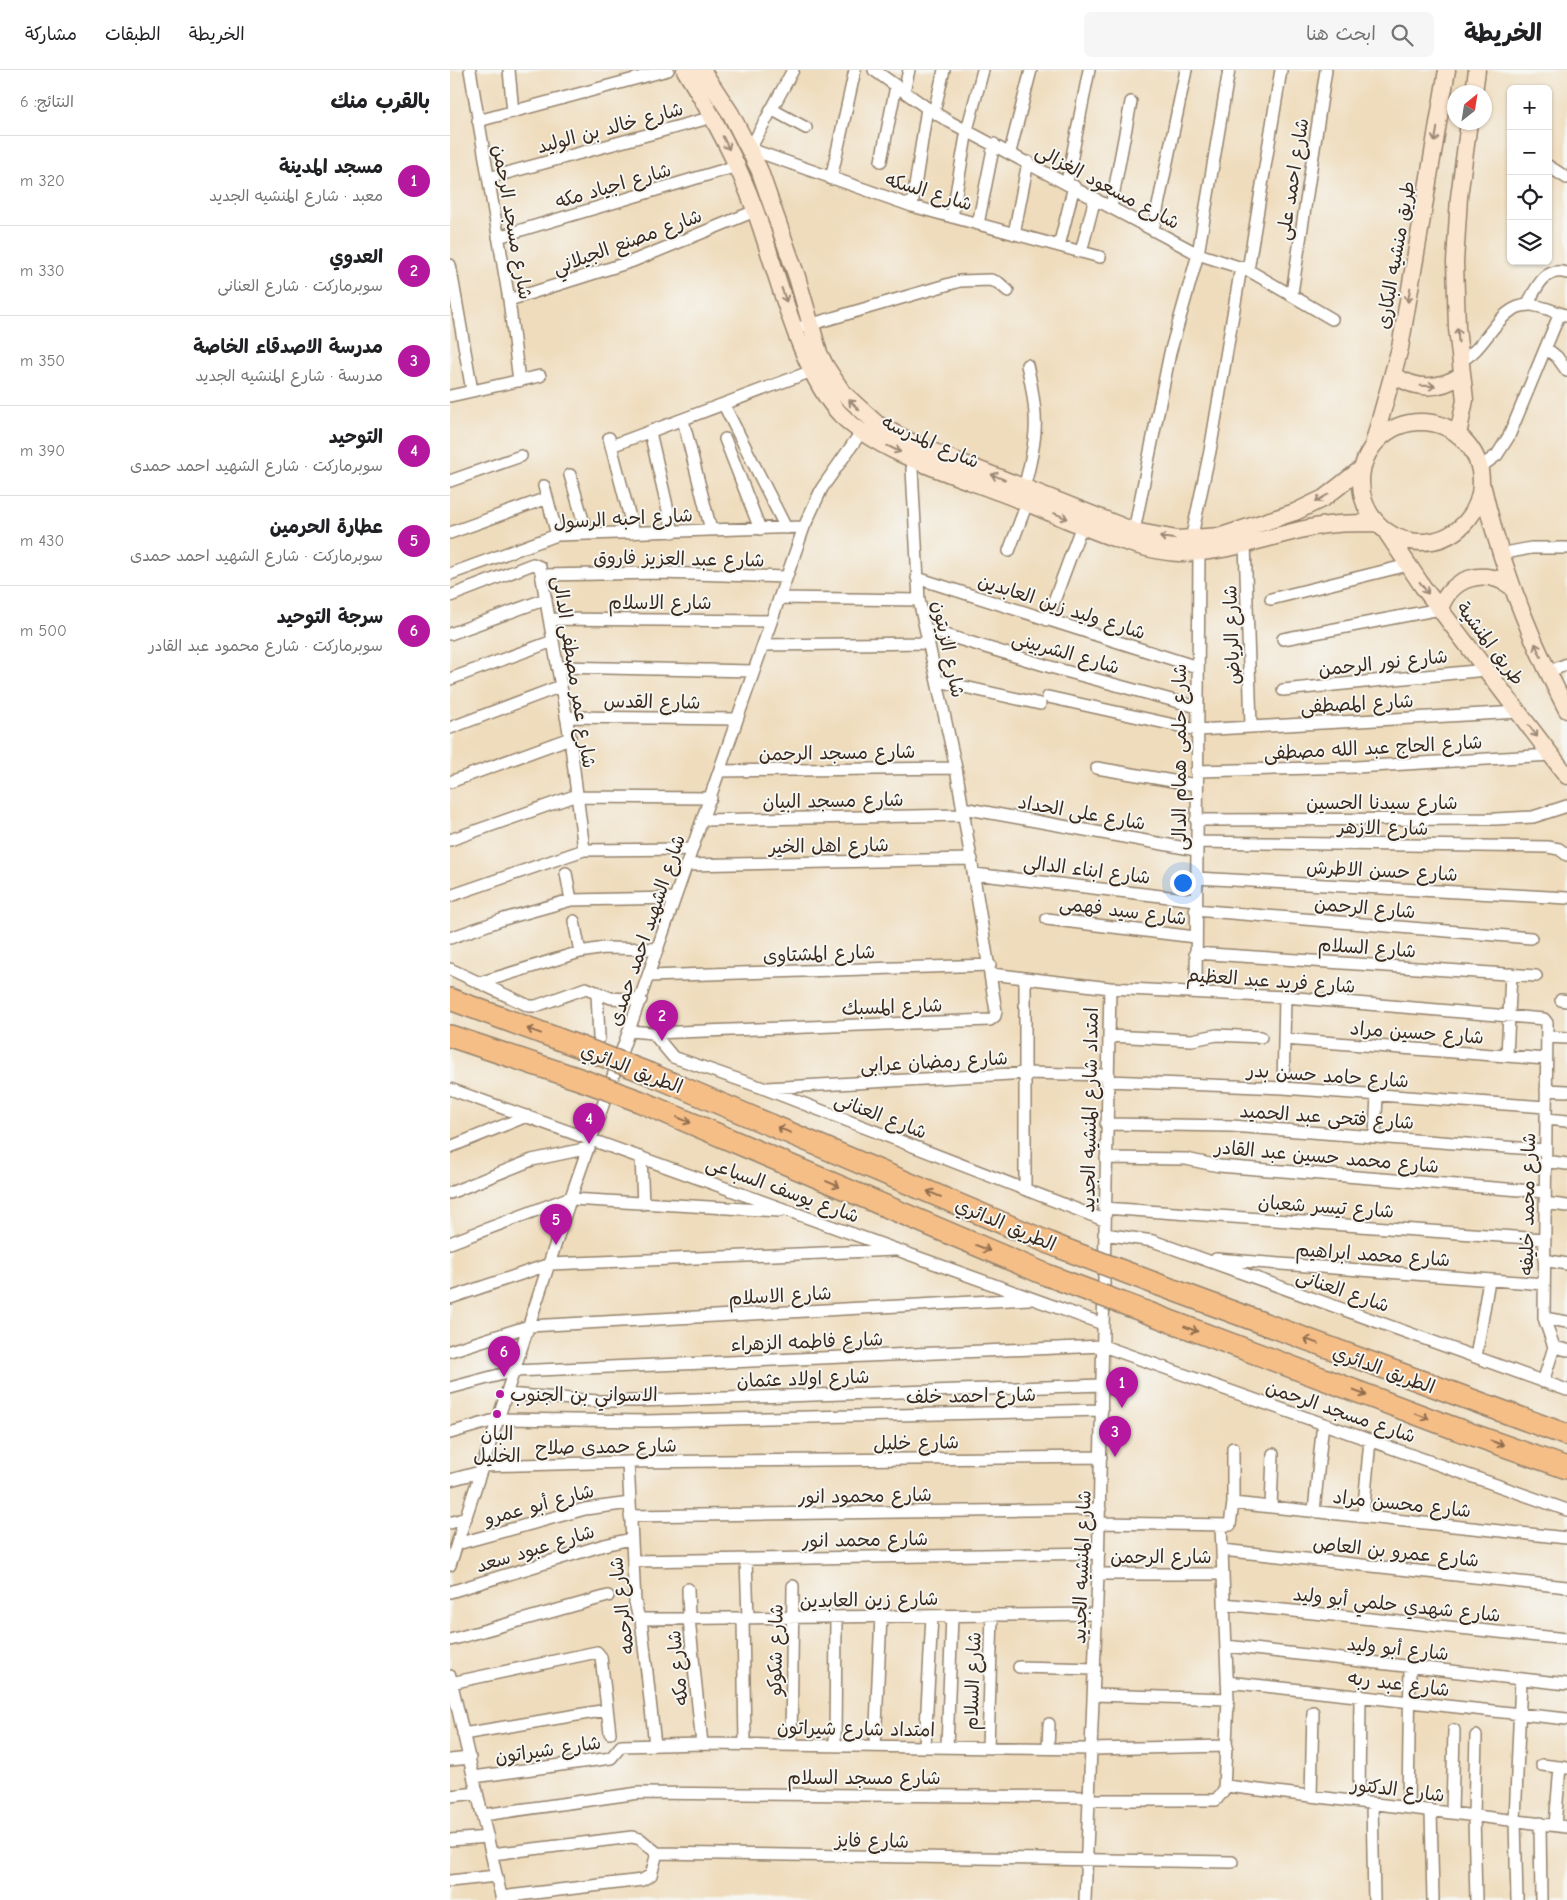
<!DOCTYPE html>
<html lang="ar">
<meta charset="utf-8">
<style>
:root{--surface:#fff;--page:#f6f6f6;--text:#202124;--muted:#757577;--line:#e0e0e0;--accent:#b5179e}
body{margin:0;font-family:"Comic Neue","Playpen Sans Arabic",sans-serif;background:var(--page);color:var(--text);direction:rtl}
.controls{position:absolute;right:15px;top:15px;display:grid;overflow:hidden;border-radius:8px;box-shadow:0 1px 4px #0004}
.controls button{width:45px;height:45px;display:grid;place-items:center;padding:0;border:0;border-bottom:1px solid var(--line);background:var(--surface);color:var(--text);font:25px sans-serif}
.compass{position:absolute;left:997px;top:15px;width:45px;height:45px;border-radius:50%;background:var(--surface);box-shadow:0 1px 4px #0004;rotate:30deg}
.you{position:absolute;left:732px;top:812px;width:18px;height:18px;margin:-12px;border:4px solid #fff;border-radius:50%;background:#1a73e8;box-shadow:0 0 0 8px #1a73e833}
.badge{display:grid;place-items:center;width:32px;height:32px;border-radius:50%;background:var(--accent);color:#fff;font-size:16px;font-weight:700}
.pin{position:absolute;translate:-50% -41px;filter:drop-shadow(0 1px 2px #0008)}
.pin::after{content:'';position:absolute;top:26px;width:18px;height:15px;background:inherit;clip-path:polygon(0 0,100% 0,50% 100%)}
.list{margin:0;padding:0;list-style:none}
h2{display:flex;justify-content:space-between;align-items:center;height:65px;margin:0;padding:0 20px;font-size:21px}
h2 small{font-size:16px;font-weight:400;color:var(--muted)}
.list li{display:grid;grid-template-columns:32px 1fr auto;gap:15px;align-items:center;box-sizing:border-box;height:90px;padding:0 20px;border-top:1px solid var(--line)}
.list b{display:block;font-size:19px;white-space:nowrap}
.list p{margin:0;font-size:16px;white-space:nowrap;color:var(--muted)}
.list em{font-size:16px;font-style:normal;color:var(--muted)}
.icon{flex:none;width:28px;height:28px;fill:none;stroke:currentColor;stroke-width:2;stroke-linecap:round;stroke-linejoin:round}
.map{position:relative;flex:none;width:1117px;height:1830px;overflow:hidden;direction:ltr}
header{display:flex;align-items:center;gap:30px;box-sizing:border-box;height:70px;padding:0 25px;background:var(--surface);border-bottom:1px solid var(--line)}
header strong{font-size:24px}
nav{display:flex;gap:28px;margin-inline-start:auto;font-size:18px}
.search{width:350px;height:45px;background:var(--page);display:flex;align-items:center;gap:12px;box-sizing:border-box;padding:0 18px;border-radius:8px;color:var(--muted);font-size:19px}
main{display:flex}
aside{flex:1;background:var(--surface)}
.map>svg:first-child{display:block}
</style>
<header>
<strong>الخريطة</strong>
<div class="search"><svg class="icon" aria-label="search" viewBox="0 0 24 24"><circle cx="10" cy="10" r="6"/><path d="M15 15l6 6"/></svg>ابحث هنا</div>
<nav><a>الخريطة</a><a>الطبقات</a><a>مشاركة</a></nav>
</header>
<main>
<div class="map">
<svg width="1117" height="1830" viewBox="0 0 1117 1830">
<rect width="100%" height="100%" fill="#f6f6f2"/>
<filter id="ink" filterUnits="userSpaceOnUse"><feTurbulence type="fractalNoise" baseFrequency=".02" numOctaves="2"/><feDisplacementMap in="SourceGraphic" scale="10" xChannelSelector="R" yChannelSelector="G"/><feConvolveMatrix kernelMatrix="1 2 1 2 8 2 1 2 1" color-interpolation-filters="sRGB"/></filter>
<filter id="wash" filterUnits="userSpaceOnUse"><feTurbulence type="fractalNoise" baseFrequency=".0096" numOctaves="4" result="noise"/><feDisplacementMap in="SourceGraphic" scale="20" xChannelSelector="R" yChannelSelector="G"/><feGaussianBlur stdDeviation="1.12" result="paint"/><feColorMatrix in="noise" values="0 0 0 0 0 0 0 0 0 0 0 0 0 0 0 0 0 1.4 0 .05"/><feComposite in="paint" operator="in"/></filter>
<g filter="url(#wash)">
<rect width="100%" height="100%" fill="#efdcbc"/>
</g>
<g filter="url(#ink)">
<g fill="none" stroke-linecap="round" stroke-linejoin="round">
<!-- street casing -->
<g stroke="#95836d" stroke-width="14">
<path id="street" d="M20,0L59,230L69,311
M59,0L63,42
M343,0L300,79L462,136L650,187
M424,0L477,38L500,52L748,184L798,200L882,249
M454,21L459,0
M321,39L356,58
M484,42L494,0
M28,51L218,0
M560,82L581,0
M431,91L446,16
M1098,96L1117,108
M38,108L263,47
M381,109L405,0
M617,112L639,0
M462,136L477,38
M661,137L681,32
M502,147L517,60L533,0
M528,154L544,74
M703,160L736,0
M564,164L578,92
M48,167L287,96
M609,176L624,116
M631,182L645,128
M0,195L22,321
M798,200L831,0
M842,223L876,0
M59,230L183,191L305,141
M1077,235C1086,219 1094,196 1117,203
M345,259L510,211L541,210L549,213L558,221
M1096,278L1107,287L1117,301
M1010,291C1038,279 1047,234 1081,235C1092,236 1105,242 1115,245
M0,326L90,306
M274,335L336,458
M233,350L261,460
M200,362L223,462
M159,368L184,463
M275,369L310,459
M161,376L362,301
M1029,398L1047,385L1059,366L1110,243
M120,405L137,464
M0,411L71,386
M94,416L107,465
M574,418C588,366 589,347 577,295
M684,461L720,283L748,184L779,0
M0,463L97,428
M741,470L760,381L791,197
M795,473L801,656
M559,481L577,433
M1050,484L1081,478H1117
M0,504L107,465L354,457
M92,505L211,503L336,507
M467,508L747,597
M0,526L83,494L90,497L120,668L134,780
M329,528L469,530
M821,529L958,495
M99,549L321,551
M597,550L632,455
M476,559L604,598L747,637
M0,564L96,529
M833,569L990,539
M313,575L479,573
M107,597L303,601
M1098,602L1117,594
M0,609L103,571
M488,611L590,634
M833,620L1036,600
M598,627L747,660L1069,642
M116,647L287,649
M0,658L111,616
M647,698L746,715
M270,701L506,698
M746,701L906,697L1101,685
M0,712L120,668
M127,727L261,728
M513,738L746,780
M253,750L514,745
M746,750L1045,749L1083,747L1117,736
M0,770L127,725
M746,772L1098,777L1109,779L1117,785
M236,795L522,789
M116,803L121,830
M524,804L745,830
M746,808L1117,828
M0,826L134,780L242,779
M745,840L1081,868
M597,849L745,867
M124,851L130,882
M0,868L54,849L121,830L225,828
M745,883L1086,906
M0,899L79,936H86L136,918L161,928L191,930
M541,904L660,918L835,927L1094,949L1097,953L1094,1248L1104,1277L1093,1312
M199,906L540,895
M29,913L130,882L154,878L208,879
M147,922L149,968
M746,922L749,482
M1111,930L1117,931
M180,961L203,963L540,950L545,946L546,941L506,698L469,530L462,399L466,383
M203,963L223,987L313,1018L654,1150
M659,966L742,970L767,965L811,967
M1097,967L1117,968
M834,969L1096,989
M1057,986L1061,904
M657,1011L833,1018L1096,1037
M317,1018L577,1003L658,1005
M833,1018L835,927
M0,1019L653,1254
M1096,1020L1117,1021
M1096,1049L1117,1051
M656,1054L781,1056L1095,1080
M925,1067L927,1025
M0,1077L77,1046
M191,1087L193,1134
M656,1088L736,1089L769,1096L1095,1122
M1095,1091L1117,1094
M575,1119V908
M0,1123L82,1090L139,1078
M121,1129L330,1141
M1095,1133L1117,1136
M654,1138L1094,1169
M654,1164L703,1171L1117,1320
M0,1173L121,1127
M766,1189L1094,1214
M1094,1190L1117,1194
M0,1228L100,1194L445,1180
M1094,1248L1117,1252
M1104,1277L1117,1280
M0,1281L79,1256L579,1229
M1026,1287L1039,1210
M0,1318L64,1301L653,1276L1117,1440
M56,1324L148,1331H187L652,1315
M0,1363L48,1349L196,1351L652,1340
M178,1392L185,1532L188,1545L191,1549L205,1675
M32,1396L178,1392L651,1387
M0,1410L30,1402
M783,1433L1117,1468
M821,1437L823,1384
M864,1441L872,1362
M180,1446L650,1439
M913,1446L920,1370
M0,1453L16,1448
M649,1453L780,1455L783,1433V1378
M7,1474L135,1439L180,1433
M772,1480L1117,1517
M296,1489L298,1548
M183,1491L649,1483
M0,1495L121,1127L354,457L372,418L412,361
M648,1504H773
M238,1519L239,1549L252,1674
M0,1522L154,1475L181,1469
M774,1534L1117,1569
M293,1548L295,1674
M191,1549L647,1544
M0,1570L158,1526
M776,1576L1117,1614
M569,1597L645,1599
M0,1606L52,1830
M777,1612L1117,1649
M1,1613L147,1582L151,1587L160,1663
M644,1625L778,1629
M13,1664L157,1640
M1026,1666L1024,1745L1026,1830
M341,1675L343,1516
M385,1675L386,1547
M425,1676L431,1546
M475,1676L482,1546
M497,1677L502,1546
M538,1677L542,1545
M598,1678L599,1654
M0,1690L20,1688
M1092,1695L1117,1698
M24,1707L161,1688L171,1676L252,1674L642,1679L777,1676
M776,1716L1117,1757
M0,1726L27,1723
M861,1726L863,1642
M639,1730H766L774,1720L778,1629L771,1456
M909,1732L910,1625
M922,1733L924,1830
M958,1737L960,1596
M981,1740L983,1830
M1002,1743L1004,1660
M33,1745L189,1723L639,1727
M1090,1753L1091,1830
M1105,1755L1110,1697
M0,1770L38,1767
M207,1783L782,1792
M42,1784L182,1767L190,1769L207,1783
M0,1811L46,1806
M51,1827L192,1810L201,1805L207,1783
M635,1830L648,1504L660,918
M1067,1830L1065,1750L1071,1610"/>
</g>
<!-- secondary casing -->
<g stroke="#95836d" stroke-width="19">
<path id="secondary" d="M235,0C262,45 287,90 305,140C326,197 350,304 391,345C432,385 509,406 562,427C609,445 680,481 729,483C773,484 817,467 859,458C881,453 904,453 926,453
M252,0L281,44L309,99L347,207L369,283L376,297L393,323L427,354L469,376L684,461L727,469L771,466L845,442L874,428L911,399
M1024,22L1027,0
M944,305C966,320 989,320 1012,305
M911 412a60 60 0 1 1 120 0a60 60 0 1 1-120 0Z
M1008,365L1015,330L1007,258L1005,192L1009,127L1019,52
M923,375L950,278L997,0
M1033,418C1051,496 1080,569 1117,640
M937,463L973,517L1117,706
M990,539C1001,507 1035,497 1062,517"/>
</g>
<!-- highway casing -->
<g stroke="#95836d" stroke-width="24">
<path id="highway" d="M0,929L130,977
M0,966L132,1010
M200,1004L609,1177
M189,1031L597,1205
M704,1213L1117,1365
M696,1242L1001,1357L1117,1398"/>
</g>
<!-- street -->
<use href="#street" stroke="#fff" stroke-width="11"/>
<!-- secondary -->
<use href="#secondary" stroke="#fbe5cf" stroke-width="16"/>
<!-- highway -->
<use href="#highway" stroke="#f6be87" stroke-width="21"/>
<!-- highway-bridge casing -->
<g stroke="#95836d" stroke-width="24" stroke-linecap="butt">
<path id="highway-bridge" d="M130,977L200,1004
M132,1010L189,1031
M609,1177L704,1213
M597,1205L696,1242"/>
</g>
<!-- highway-bridge -->
<use href="#highway-bridge" stroke="#f6be87" stroke-width="21"/>
</g>
<!-- one-way arrows -->
<defs><path id="oneway-shaft" d="M-6 0H5M1.5-3L5.5 0L1.5 3" fill="none" stroke-width="1.6" stroke-linecap="round" stroke-linejoin="round" transform="scale(1.25)"/></defs>
<g stroke="#9b8876">
<use href="#oneway-shaft" transform="translate(986 65) rotate(100)"/>
<use href="#oneway-shaft" transform="translate(276 73) rotate(64)"/>
<use href="#oneway-shaft" transform="translate(334 225) rotate(71)"/>
<use href="#oneway-shaft" transform="translate(959 225) rotate(100)"/>
<use href="#oneway-shaft" transform="translate(1008 265) rotate(-94)"/>
<use href="#oneway-shaft" transform="translate(978 316) rotate(1)"/>
<use href="#oneway-shaft" transform="translate(404 335) rotate(-135)"/>
<use href="#oneway-shaft" transform="translate(444 379) rotate(26)"/>
<use href="#oneway-shaft" transform="translate(548 407) rotate(-158)"/>
<use href="#oneway-shaft" transform="translate(872 428) rotate(150)"/>
<use href="#oneway-shaft" transform="translate(611 446) rotate(22)"/>
<use href="#oneway-shaft" transform="translate(717 468) rotate(-173)"/>
<use href="#oneway-shaft" transform="translate(974 518) rotate(54)"/>
<use href="#oneway-shaft" transform="translate(1088 580) rotate(-114)"/>
<use href="#oneway-shaft" transform="translate(1083 661) rotate(53)"/>
</g>
<g stroke="#8f6d4d">
<use href="#oneway-shaft" transform="translate(84 961) rotate(-160)"/>
<use href="#oneway-shaft" transform="translate(234 1050) rotate(23)"/>
<use href="#oneway-shaft" transform="translate(334 1060) rotate(-157)"/>
<use href="#oneway-shaft" transform="translate(383 1114) rotate(23)"/>
<use href="#oneway-shaft" transform="translate(484 1124) rotate(-157)"/>
<use href="#oneway-shaft" transform="translate(533 1178) rotate(23)"/>
<use href="#oneway-shaft" transform="translate(741 1259) rotate(21)"/>
<use href="#oneway-shaft" transform="translate(861 1271) rotate(-160)"/>
<use href="#oneway-shaft" transform="translate(910 1323) rotate(21)"/>
<use href="#oneway-shaft" transform="translate(972 1346) rotate(21)"/>
<use href="#oneway-shaft" transform="translate(1047 1373) rotate(19)"/>
</g>
</g>
<!-- markers -->
<g fill="#b5179e" stroke="#f6f6f2" stroke-width="2">
<circle cx="50" cy="1324" r="5"/>
<circle cx="47" cy="1344" r="5"/>
</g>
<g text-anchor="middle" stroke-width="4" stroke-linejoin="round" paint-order="stroke">
<!-- street labels -->
<g font-size="19" fill="#3b2a1e" stroke="#f6f6f2">
<text transform="translate(160 57) rotate(-15)" y="7">شارع خالد بن الوليد</text>
<text transform="translate(842 109) rotate(-81)" y="7">شارع احمد على</text>
<text transform="translate(163 115) rotate(-16)" y="7">شارع اجياد مكه</text>
<text transform="translate(658 116) rotate(28)" y="7">شارع مسعود الغزالى</text>
<text transform="translate(479 121) rotate(17)" y="7">شارع السكه</text>
<text transform="translate(63 152) rotate(80)" y="7">شارع مسجد الرحمن</text>
<text transform="translate(177 171) rotate(-20)" y="7">شارع مصنع الجيلاني</text>
<text transform="translate(945 185) rotate(-80)" y="7">طريق منشيه البكارى</text>
<text transform="translate(481 371) rotate(24)" y="7">شارع المدرسه</text>
<text transform="translate(173 448) rotate(-3)" y="7">شارع احبه الرسول</text>
<text transform="translate(229 488) rotate(1)" y="7">شارع عبد العزيز فاروق</text>
<text x="210" y="539">شارع الاسلام</text>
<text transform="translate(612 536) rotate(18)" y="7">شارع وليد زين العابدين</text>
<text transform="translate(781 565) rotate(-92)" y="7">شارع الرياض</text>
<text transform="translate(1041 573) rotate(53)" y="7">طريق المنشية</text>
<text transform="translate(499 579) rotate(78)" y="7">شارع الزيتون</text>
<text transform="translate(616 582) rotate(16)" y="7">شارع الشربينى</text>
<text transform="translate(933 592) rotate(-6)" y="7">شارع نور الرحمن</text>
<text transform="translate(125 602) rotate(81)" y="7">شارع عمر مصطفى الدالى</text>
<text transform="translate(202 631) rotate(1)" y="7">شارع القدس</text>
<text transform="translate(907 633) rotate(-3)" y="7">شارع المصطفى</text>
<text transform="translate(923 677) rotate(-3)" y="7">شارع الحاج عبد الله مصطفى</text>
<text transform="translate(387 682) rotate(-1)" y="7">شارع مسجد الرحمن</text>
<text transform="translate(729 687) rotate(-90)" y="7">شارع حلمى همام الدالى</text>
<text transform="translate(383 730) rotate(-1)" y="7">شارع مسجد البيان</text>
<text x="932" y="739">شارع سيدنا الحسين</text>
<text transform="translate(632 742) rotate(10)" y="7">شارع على الحداد</text>
<text transform="translate(933 757) rotate(1)" y="7">شارع الازهر</text>
<text transform="translate(379 775) rotate(-1)" y="7">شارع اهل الخير</text>
<text transform="translate(637 799) rotate(7)" y="7">شارع ابناء الدالى</text>
<text transform="translate(932 800) rotate(3)" y="7">شارع حسن الاطرش</text>
<text transform="translate(915 837) rotate(5)" y="7">شارع الرحمن</text>
<text transform="translate(673 840) rotate(7)" y="7">شارع سيد فهمى</text>
<text transform="translate(196 860) rotate(-71)" y="7">شارع الشهيد احمد حمدى</text>
<text transform="translate(917 877) rotate(4)" y="7">شارع السلام</text>
<text transform="translate(369 883) rotate(-2)" y="7">شارع المشتاوى</text>
<text transform="translate(821 910) rotate(4)" y="7">شارع فريد عبد العظيم</text>
<text transform="translate(442 936) rotate(-2)" y="7">شارع المسبك</text>
<text transform="translate(967 962) rotate(4)" y="7">شارع حسين مراد</text>
<text transform="translate(484 991) rotate(-3)" y="7">شارع رمضان عرابى</text>
<text transform="translate(182 998) rotate(21)" y="7">الطريق الدائري</text>
<text transform="translate(878 1005) rotate(4)" y="7">شارع حامد حسن بدر</text>
<text transform="translate(639 1040) rotate(-89)" y="7">امتداد شارع المنشيه الجديد</text>
<text transform="translate(431 1045) rotate(21)" y="7">شارع العنانى</text>
<text transform="translate(877 1046) rotate(4)" y="7">شارع فتحى عبد الحميد</text>
<text transform="translate(877 1086) rotate(5)" y="7">شارع محمد حسين عبد القادر</text>
<text transform="translate(333 1119) rotate(20)" y="7">شارع يوسف السباعى</text>
<text transform="translate(1077 1134) rotate(-89)" y="7">شارع محمد خليفه</text>
<text transform="translate(876 1136) rotate(4)" y="7">شارع تيسر شعبان</text>
<text transform="translate(556 1154) rotate(23)" y="7">الطريق الدائري</text>
<text transform="translate(923 1184) rotate(4)" y="7">شارع محمد ابراهيم</text>
<text transform="translate(893 1220) rotate(19)" y="7">شارع العنانى</text>
<text transform="translate(330 1225) rotate(-3)" y="7">شارع الاسلام</text>
<text transform="translate(357 1271) rotate(-2)" y="7">شارع فاطمه الزهراء</text>
<text transform="translate(934 1299) rotate(20)" y="7">الطريق الدائري</text>
<text transform="translate(353 1308) rotate(-2)" y="7">شارع اولاد عثمان</text>
<text transform="translate(521 1325) rotate(-1)" y="7">شارع احمد خلف</text>
<text transform="translate(891 1341) rotate(19)" y="7">شارع مسجد الرحمن</text>
<text transform="translate(466 1372) rotate(-1)" y="7">شارع خليل</text>
<text transform="translate(156 1376) rotate(-1)" y="7">شارع حمدى صلاح</text>
<text transform="translate(415 1425) rotate(-1)" y="7">شارع محمود انور</text>
<text transform="translate(952 1433) rotate(6)" y="7">شارع محسن مراد</text>
<text transform="translate(89 1434) rotate(-15)" y="7">شارع أبو عمرو</text>
<text transform="translate(415 1469) rotate(-1)" y="7">شارع محمد انور</text>
<text transform="translate(85 1478) rotate(-17)" y="7">شارع عبود سعد</text>
<text transform="translate(946 1481) rotate(6)" y="7">شارع عمرو بن العاص</text>
<text x="711" y="1493">شارع الرحمن</text>
<text transform="translate(631 1497) rotate(-88)" y="7">شارع المنشيه الجديد</text>
<text transform="translate(419 1529) rotate(-1)" y="7">شارع زين العابدين</text>
<text transform="translate(947 1534) rotate(6)" y="7">شارع شهدي حلمي أبو وليد</text>
<text transform="translate(171 1536) rotate(-97)" y="7">شارع الرحمه</text>
<text transform="translate(948 1578) rotate(6)" y="7">شارع أبو وليد</text>
<text transform="translate(325 1580) rotate(-89)" y="7">شارع شكوكو</text>
<text transform="translate(227 1598) rotate(-96)" y="7">شارع مكه</text>
<text transform="translate(522 1611) rotate(-88)" y="7">شارع السلام</text>
<text transform="translate(949 1613) rotate(7)" y="7">شارع عبد ربه</text>
<text transform="translate(406 1658) rotate(1)" y="7">امتداد شارع شيراتون</text>
<text transform="translate(98 1679) rotate(-8)" y="7">شارع شيراتون</text>
<text x="414" y="1714">شارع مسجد السلام</text>
<text transform="translate(948 1719) rotate(7)" y="7">شارع الدكتور</text>
<text transform="translate(422 1770) rotate(1)" y="7">شارع فايز</text>
</g>
<!-- poi labels -->
<g font-size="19" fill="#3b2a1e" stroke="#f6f6f2" text-anchor="start">
<text x="60" y="1331">الاسواني بن الجنوب</text>
<text x="47" y="1370" text-anchor="middle">البان<tspan x="47" dy="22">الخليل</tspan></text>
</g>
</g>
</svg>
<div class="controls">
<button>+</button>
<button>−</button>
<button><svg class="icon" aria-label="locate" viewBox="0 0 24 24"><circle cx="12" cy="12" r="6"/><path d="M12 2v4M12 18v4M2 12h4M18 12h4"/></svg></button>
<button><svg class="icon" aria-label="layers" viewBox="0 0 24 24"><path d="M12 4l9 5-9 5-9-5zM3 14l9 5 9-5"/></svg></button>
</div>
<svg class="compass" viewBox="-18 -18 36 36"><path d="M0-13l5 13h-10z" fill="#e53935"/><path d="M0 13l5-13h-10z" fill="#757577"/></svg>
<div class="you"></div>
<div class="pin badge" style="left:672px;top:1338px">1</div>
<div class="pin badge" style="left:212px;top:971px">2</div>
<div class="pin badge" style="left:665px;top:1387px">3</div>
<div class="pin badge" style="left:139px;top:1074px">4</div>
<div class="pin badge" style="left:106px;top:1175px">5</div>
<div class="pin badge" style="left:54px;top:1307px">6</div>
</div>
<aside>
<h2>بالقرب منك<small>النتائج: 6</small></h2>
<ul class="list">
<li><span class="badge">1</span><div><b>مسجد المدينة</b><p>معبد · شارع المنشيه الجديد</p></div><em>320 m</em></li>
<li><span class="badge">2</span><div><b>العدوي</b><p>سوبرماركت · شارع العنانى</p></div><em>330 m</em></li>
<li><span class="badge">3</span><div><b>مدرسة الاصدقاء الخاصة</b><p>مدرسة · شارع المنشيه الجديد</p></div><em>350 m</em></li>
<li><span class="badge">4</span><div><b>التوحيد</b><p>سوبرماركت · شارع الشهيد احمد حمدى</p></div><em>390 m</em></li>
<li><span class="badge">5</span><div><b>عطارة الحرمين</b><p>سوبرماركت · شارع الشهيد احمد حمدى</p></div><em>430 m</em></li>
<li><span class="badge">6</span><div><b>سرجة التوحيد</b><p>سوبرماركت · شارع محمود عبد القادر</p></div><em>500 m</em></li>
</ul>
</aside>
</main>
